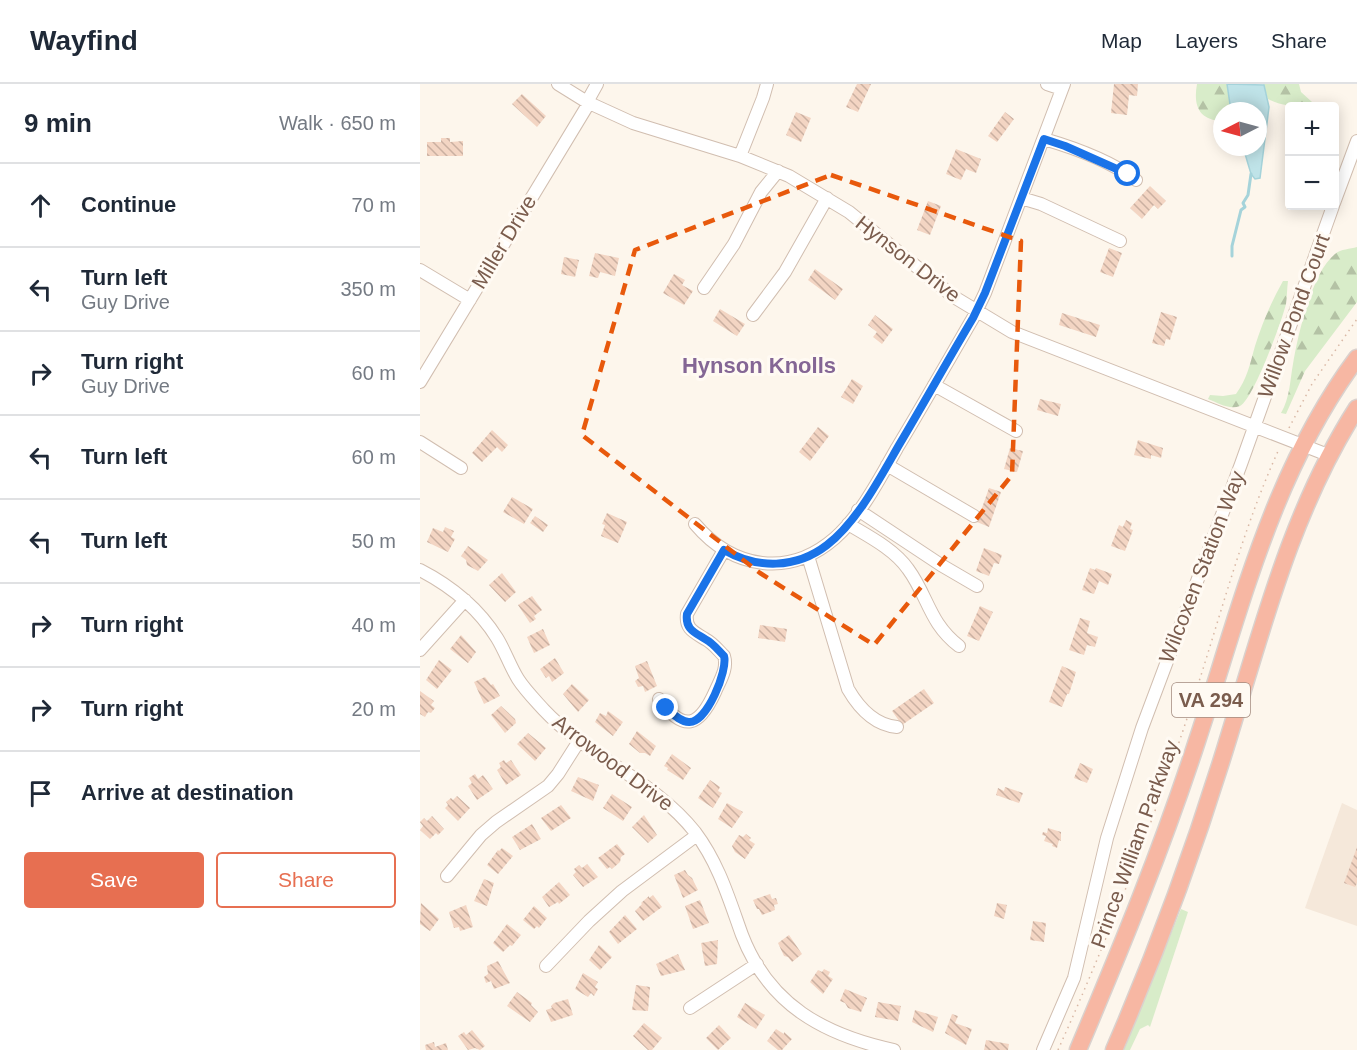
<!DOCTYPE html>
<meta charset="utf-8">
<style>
:root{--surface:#fff;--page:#f6f6f7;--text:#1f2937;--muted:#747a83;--line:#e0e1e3;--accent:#e76f51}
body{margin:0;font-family:Arial,sans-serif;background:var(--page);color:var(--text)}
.controls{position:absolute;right:18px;top:18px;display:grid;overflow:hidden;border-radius:6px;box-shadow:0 3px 15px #0003}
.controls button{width:54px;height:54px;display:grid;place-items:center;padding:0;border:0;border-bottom:2px solid var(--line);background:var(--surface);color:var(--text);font:30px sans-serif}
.compass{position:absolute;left:793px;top:18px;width:54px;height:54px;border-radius:50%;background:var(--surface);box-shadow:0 3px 15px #0003;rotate:264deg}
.stop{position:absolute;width:18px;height:18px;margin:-14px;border:4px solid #1a73e8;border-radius:50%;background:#fff}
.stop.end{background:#1a73e8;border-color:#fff;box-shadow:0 2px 6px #0008}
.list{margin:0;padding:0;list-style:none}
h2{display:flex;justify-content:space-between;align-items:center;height:78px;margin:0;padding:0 24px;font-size:26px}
h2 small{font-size:20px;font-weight:400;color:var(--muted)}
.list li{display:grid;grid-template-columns:39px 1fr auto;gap:18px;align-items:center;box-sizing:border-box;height:84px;padding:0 24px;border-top:2px solid var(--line)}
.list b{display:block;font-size:22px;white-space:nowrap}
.list p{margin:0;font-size:20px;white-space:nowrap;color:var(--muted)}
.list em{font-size:20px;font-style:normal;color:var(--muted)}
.actions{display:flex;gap:12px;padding:18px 24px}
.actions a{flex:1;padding:14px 0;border:2px solid var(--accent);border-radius:6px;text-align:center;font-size:21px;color:var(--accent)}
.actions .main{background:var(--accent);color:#fff}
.icon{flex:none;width:33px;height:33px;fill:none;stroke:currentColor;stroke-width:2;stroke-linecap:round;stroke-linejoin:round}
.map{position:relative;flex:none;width:937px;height:966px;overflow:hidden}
header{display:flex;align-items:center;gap:36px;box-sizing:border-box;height:84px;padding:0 30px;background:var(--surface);border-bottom:2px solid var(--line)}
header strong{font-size:28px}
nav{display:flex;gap:33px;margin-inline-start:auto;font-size:21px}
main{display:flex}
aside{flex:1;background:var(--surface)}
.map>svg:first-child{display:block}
</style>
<header>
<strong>Wayfind</strong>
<nav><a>Map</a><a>Layers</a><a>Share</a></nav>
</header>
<main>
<aside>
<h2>9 min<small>Walk · 650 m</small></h2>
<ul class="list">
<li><svg class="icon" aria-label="ahead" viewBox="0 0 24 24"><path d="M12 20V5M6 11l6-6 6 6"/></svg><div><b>Continue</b></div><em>70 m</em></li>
<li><svg class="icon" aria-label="left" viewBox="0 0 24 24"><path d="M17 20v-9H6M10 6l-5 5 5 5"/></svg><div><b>Turn left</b><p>Guy Drive</p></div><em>350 m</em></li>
<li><svg class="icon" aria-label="right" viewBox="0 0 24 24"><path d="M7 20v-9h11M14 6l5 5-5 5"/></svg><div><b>Turn right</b><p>Guy Drive</p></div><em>60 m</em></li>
<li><svg class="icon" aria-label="left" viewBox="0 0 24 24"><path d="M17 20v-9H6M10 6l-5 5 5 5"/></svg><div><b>Turn left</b></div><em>60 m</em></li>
<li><svg class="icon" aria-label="left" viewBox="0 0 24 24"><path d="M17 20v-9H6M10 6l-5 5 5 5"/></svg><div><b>Turn left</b></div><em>50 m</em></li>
<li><svg class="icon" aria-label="right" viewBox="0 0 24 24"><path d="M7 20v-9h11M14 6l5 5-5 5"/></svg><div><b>Turn right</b></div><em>40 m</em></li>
<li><svg class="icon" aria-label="right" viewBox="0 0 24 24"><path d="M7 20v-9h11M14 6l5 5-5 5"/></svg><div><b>Turn right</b></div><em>20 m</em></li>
<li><svg class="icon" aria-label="arrive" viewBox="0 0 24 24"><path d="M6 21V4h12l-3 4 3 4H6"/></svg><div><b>Arrive at destination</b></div></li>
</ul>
<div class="actions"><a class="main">Save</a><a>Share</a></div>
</aside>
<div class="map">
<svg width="937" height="966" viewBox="0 0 937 966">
<defs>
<pattern id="forest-firs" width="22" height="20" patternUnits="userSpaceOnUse" patternTransform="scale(1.5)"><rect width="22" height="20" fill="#d8ecc9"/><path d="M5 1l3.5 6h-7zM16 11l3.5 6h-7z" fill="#b4c2a5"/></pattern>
<pattern id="building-back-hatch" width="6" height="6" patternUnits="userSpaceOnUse" patternTransform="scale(1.5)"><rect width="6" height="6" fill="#f3d5c3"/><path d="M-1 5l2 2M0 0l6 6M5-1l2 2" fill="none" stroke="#cab0a1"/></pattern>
</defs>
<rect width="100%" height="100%" fill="#fdf6ec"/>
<!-- residential -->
<path fill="#f5e8da" d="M922,719L937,726V842L885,824Z"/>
<!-- grass -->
<path fill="#d8ecc9" d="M761,825L768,828L730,943L728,941L720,945L710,966H704Z"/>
<!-- forest -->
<path fill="url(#forest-firs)" d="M777,0H807L811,27H802V37C779,36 773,22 777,0Z
M843,0H879L881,8L892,18V22C875,22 863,23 848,15Z
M937,163V218L885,287L866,330L861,329C870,314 870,296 873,280C878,251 892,188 915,170C921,165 930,165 937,163Z
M863,197H868C867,204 867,213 866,220C862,237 833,316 820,322C809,326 798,319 788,315L790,311L803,312L816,310C827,295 830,280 835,262C842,240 851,218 863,197Z"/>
<!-- water -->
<path fill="#bfe3e8" stroke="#a5d3da" stroke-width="1.5" d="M807,0L844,1L849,23L840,94L835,95L831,90L823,63H838V27H811Z"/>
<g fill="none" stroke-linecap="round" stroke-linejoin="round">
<!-- stream -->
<path stroke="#a5d3da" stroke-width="3" d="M812,172V162L821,126L825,123L823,119L828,111L831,90"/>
</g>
<!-- building -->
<path fill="url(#building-back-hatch)" d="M437,0H451L438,28L426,23Z
M694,0H718L717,12L709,11L707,31L691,29Z
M102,10L126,32L117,43L92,20Z
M376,28L391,34L381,58L366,51Z
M585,28L594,35L577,58L568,52Z
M21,54H30V58L43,57V72H7V58H21Z
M536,65L561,75L556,89L546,85L541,96L526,90Z
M730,102L746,117L738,125L734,121L722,135L710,124Z
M508,117L521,122L510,151L497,146Z
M689,164L702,169L693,193L680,188Z
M175,169L199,174L195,192L180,188L178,194L169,192Z
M144,173L159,176L155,193L141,190Z
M395,185L423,205L415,216L388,196Z
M254,190L265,196L262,201L273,207L264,221L243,209Z
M300,225L325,240L317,252L293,237Z
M741,228L757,233L750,256L746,255L744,262L732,259Z
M642,229L680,241L676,253L639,241Z
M455,231L473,245L462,260L453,253L457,248L448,241Z
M432,295L443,302L433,320L421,313Z
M620,315L641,320L638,332L617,326Z
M398,343L409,352L390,377L379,368Z
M72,346L88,361L82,368L77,363L62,378L52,369Z
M718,356L743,364L741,374L731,371V375L714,371Z
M590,364L603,367L597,388L584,385Z
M569,404L581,408L569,443L557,438Z
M92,413L113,425L104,440L83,428Z
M187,429L207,438L198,459L181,452L185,441L182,440Z
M115,432L128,441L123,448L110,439Z
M706,436L712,439L710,445L713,446L705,467L691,462L699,441L703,443Z
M25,443L34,447L31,453L35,455L28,468L7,458L13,444L23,448Z
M48,462L68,476L58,487L47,481L46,476L41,472Z
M564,464L582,471L579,480L574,479L569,492L556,487Z
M670,484L675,486L676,484L692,490L688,501L679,497L674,510L662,506Z
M82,489L96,508L85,518L69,501Z
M112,512L122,526L114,532L116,535L110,539L98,521Z
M560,522L573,528L559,557L547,552Z
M660,534L670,537L667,549L678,553L675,563L667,561L664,571L649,566Z
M340,541L367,545L365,558L338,554Z
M123,545L130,561L114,569L107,553Z
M41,551L56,568L48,579L30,565Z
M135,574L144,589L132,598L129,592L126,594L120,585Z
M19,576L32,586L17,605L6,596Z
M227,577L237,602L225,608L223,602L218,603L215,597L219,594L215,582Z
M642,582L656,588L649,610H647L642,623L629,618Z
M65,593L71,601L73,600L80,612L64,620L54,598Z
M152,600L169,616L158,628L143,610Z
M504,605L514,619L482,641L472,627Z
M0,607L14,617L11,621L15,624L11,629L8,628L5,633L0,630Z
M81,622L95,635L96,639L85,649L71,631Z
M188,627L203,638L193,652L175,638L180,629L186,632Z
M217,647L236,662L230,672L225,669H220L209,660Z
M108,649L126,664L115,677L97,660Z
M252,670L271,684L263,696L247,686L248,684L244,682Z
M84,676L86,679L91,676L101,691L86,701L77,686L81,683L79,679Z
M660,679L673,685L667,699L654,694Z
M55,690L58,695L63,691L73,705L57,716L48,702L52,699L49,694Z
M158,693L179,701L173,717L151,707Z
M290,696L300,703L298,707L302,709L293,724L278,714Z
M585,703L603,709L599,719L576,711L578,704L584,707Z
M192,710L212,723L203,737L183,724Z
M37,712L50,724L38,737L25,724L28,721L26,718L31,714L33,716Z
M307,719L323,728L312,744L298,735Z
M141,721L151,734L131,747L121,734Z
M224,731L237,751L228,759L212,743Z
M12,732L24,745L18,751L16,749L10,755L0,746L3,742L0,738L4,734L7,737Z
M112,740L121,755L100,766L92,753Z
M628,744L641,748V757L639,756L637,764L632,762L633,760L624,757L626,752L622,751L623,748L627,749Z
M326,750L331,754L329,756L335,760L325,775L315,768L312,762L319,751L323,753Z
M197,760L205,770L201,773L200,778L192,785L190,783L187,785L178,774Z
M937,763V799L935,803L924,799Z
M82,764L93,772L78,790L67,781L78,766L79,767Z
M167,780L178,793L163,803L153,791L156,788L154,785L159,781L162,784Z
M265,786L268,791L272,794L278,806L263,814L254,791Z
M64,795L74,799L67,822L54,817Z
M139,798L150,811L139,820L138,818L129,823L122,813Z
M350,810L352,815L356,814L358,820L354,821L355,826L342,831L339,825H337L333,816Z
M233,811L242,823L223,837L215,827L222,820L221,819L229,812V814Z
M280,816L289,839L273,845L265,822Z
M1,819L19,835L10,847L0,840Z
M577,819L587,821L584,835L574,832Z
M46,821L53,843L40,847L39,843L34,844L29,828Z
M114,822L127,834L119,844L117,842L114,845L103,836Z
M205,831L217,845L198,860L189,848Z
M613,837L626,839L624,858L610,856Z
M87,840L101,851L92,862L90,861L83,868L73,859Z
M369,851L382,870L372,878L368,873L364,872L358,859Z
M298,856L297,880L285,882L281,859Z
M179,861L192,873L180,886L169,876Z
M258,870L265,886L241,892L236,880Z
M78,877L90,899L74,905L71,897L66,899L64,893L68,890L67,882Z
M404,885L410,888L408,892L413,895L403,910L390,898L398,886L402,888Z
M163,889L178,898L175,903L178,905L174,912L171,909L168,913L155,905Z
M216,901L230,903L228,927L212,926Z
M425,905L447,914L441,928L428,924L425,919L420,917Z
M97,908L112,919L111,921L118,928L110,938L87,922Z
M148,915L153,931L131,938L126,926L132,924L131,922L134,919Z
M458,918L481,922L478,937L455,933Z
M325,919L345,931L336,945L317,933Z
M495,926L518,933L513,948L492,938Z
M532,930L538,932L535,939L552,945L546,961L525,949Z
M224,939L242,954L232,966H228L213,952Z
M299,941L311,954L298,966L286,954Z
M356,945L364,950V948L372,955L362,966H358L347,957Z
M52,946L65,962L60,966L55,964L48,966L38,952L44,948L46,951Z
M566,956L589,960L588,966H564Z
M14,958L15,963L26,959L28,966H6L5,961Z"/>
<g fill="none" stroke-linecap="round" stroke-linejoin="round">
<!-- minor casing -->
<g stroke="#d1beb0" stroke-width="14">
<path id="minor" d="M138,0L167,18L213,39L320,72L369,92L429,128L534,213L592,248L908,371
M627,0L642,5
M167,18L177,0
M624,55C655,64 689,76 716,96
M320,72L343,14L347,0
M601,114L621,120L700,157
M914,119L937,57
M0,186L50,216
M284,204L314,160L341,108L358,87
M333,231L365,188L407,114
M0,298L169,19
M514,301L596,347
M0,358L41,384
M467,381L554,432
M438,426L521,481L557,502
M275,440C313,485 369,494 415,454C441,431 460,394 477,364C503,321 528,277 553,234L565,209L644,0
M428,440C448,452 474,465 488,485C508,512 509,539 539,562
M388,472L428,605C439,624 454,641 477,643
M0,486C31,502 59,525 77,554C85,567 90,582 98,595C105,606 115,616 124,626C169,674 234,696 275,748C299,780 309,815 322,851C349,921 404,951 474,966
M0,566L45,516
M239,615C264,649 279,643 295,608C300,596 308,585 304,572C298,566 293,559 285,555C274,548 265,545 267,530L304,466
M27,792L61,751L76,738L128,702L138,690L159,657
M126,882L169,837L202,807L277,751
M270,924L337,880
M623,966L654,894L687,754L722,644L821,380L913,122"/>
</g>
<!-- highway casing -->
<g stroke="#dad1cd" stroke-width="19">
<path id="highway" d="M658,966C701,864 743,762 777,657C821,524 852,388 937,274
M694,966C737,867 774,766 806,662C842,546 871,427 937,324"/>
</g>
<!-- path -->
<path stroke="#d9b8a5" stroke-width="1.5" stroke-dasharray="1.5 4.5" stroke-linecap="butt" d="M869,344L892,300L937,235
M638,966C690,850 736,731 775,610C802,527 823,444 859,365"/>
<!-- minor -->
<use href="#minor" stroke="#fff" stroke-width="12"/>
<!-- highway -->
<use href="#highway" stroke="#f7b7a3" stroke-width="16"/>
</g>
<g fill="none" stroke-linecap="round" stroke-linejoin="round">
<!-- route -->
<path stroke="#1a73e8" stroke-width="8" d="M246,624C252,629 260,638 269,638C287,639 308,586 304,572C298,566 293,559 285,555C274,548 265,545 267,530L304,466C337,485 376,485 407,461C437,438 460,394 479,361C504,319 528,276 553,234L565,209L624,55L645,62L708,90"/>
</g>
<!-- marked area -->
<path fill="none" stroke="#e8590c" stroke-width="4.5" stroke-dasharray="12 8" stroke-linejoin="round" d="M411,91L601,157L592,391L454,561L340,489L162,351L215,166Z"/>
<g text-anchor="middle" stroke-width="6" stroke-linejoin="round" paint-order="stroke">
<!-- shield labels -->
<rect fill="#fffaf3" stroke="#a28b7f" stroke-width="1.5" x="752" y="599" width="78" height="34" rx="4.5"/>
<g font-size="20" font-weight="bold" fill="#7a5c4d">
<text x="791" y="623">VA 294</text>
</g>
<!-- street labels -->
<g font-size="21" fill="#7a5c4d" stroke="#fffaf3">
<text transform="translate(84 158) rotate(-59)" y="7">Miller Drive</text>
<text transform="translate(488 175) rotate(38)" y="7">Hynson Drive</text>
<text transform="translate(874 232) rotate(-70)" y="7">Willow Pond Court</text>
<text transform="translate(782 483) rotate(-69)" y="7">Wilcoxen Station Way</text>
<text transform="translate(193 679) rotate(37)" y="7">Arrowood Drive</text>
<text transform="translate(715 760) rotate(-70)" y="7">Prince William Parkway</text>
</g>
<!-- neighbourhood labels -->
<g font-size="22" font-weight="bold" fill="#846695" stroke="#fffaf3">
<text x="339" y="289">Hynson Knolls</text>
</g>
</g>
</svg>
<div class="controls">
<button>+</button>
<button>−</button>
</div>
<svg class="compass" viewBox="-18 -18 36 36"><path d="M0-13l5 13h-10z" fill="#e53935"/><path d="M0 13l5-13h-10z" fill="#747a83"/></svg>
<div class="stop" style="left:708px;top:90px"></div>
<div class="stop end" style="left:246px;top:624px"></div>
</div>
</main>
